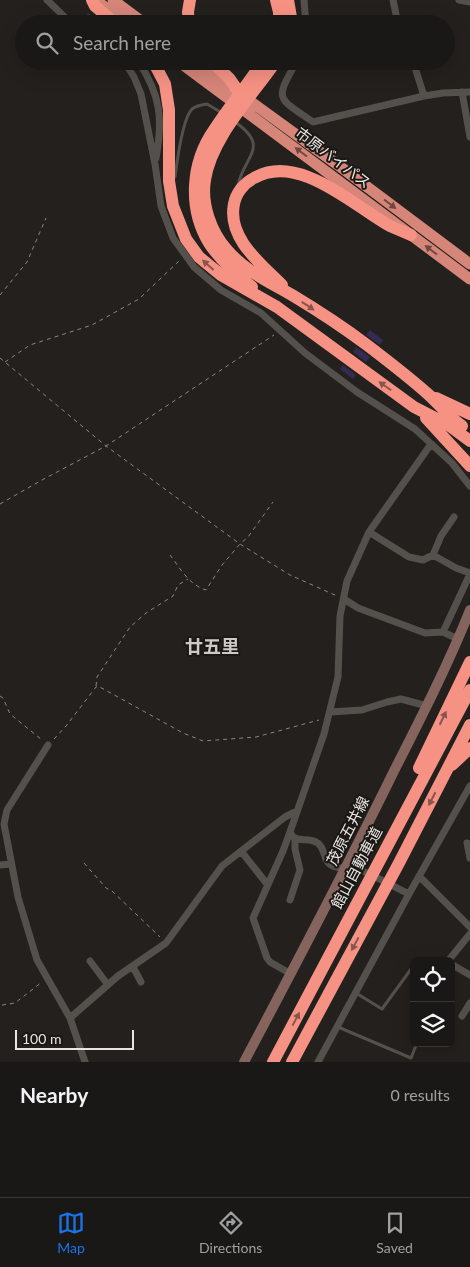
<!DOCTYPE html>
<meta charset="utf-8">
<style>
:root{--surface:#1a1816;--page:#23211f;--text:#f1f3f6;--muted:#9fa0a1;--line:#383735;--accent:#1a73e8}
body{margin:0;font-family:Lato,"Noto Sans JP",sans-serif;background:var(--page);color:var(--text)}
.controls{position:absolute;right:15px;bottom:15px;display:grid;overflow:hidden;border-radius:8px;box-shadow:0 5px 20px #0002}
.controls button{width:45px;height:45px;display:grid;place-items:center;padding:0;border:0;border-bottom:1px solid var(--line);background:var(--surface);color:var(--text);font:25px sans-serif}
.scale{position:absolute;left:15px;bottom:12px;width:119px;box-sizing:border-box;padding-left:5px;border:2px solid #e8e6e3;border-top:0;font-size:14px;line-height:18px;white-space:nowrap;color:#e8e6e3;-webkit-text-stroke:4px #1a1714;paint-order:stroke}
.list{margin:0;padding:0;list-style:none}
h2{display:flex;justify-content:space-between;align-items:center;height:65px;margin:0;padding:0 20px;font-size:21px}
h2 small{font-size:16px;font-weight:400;color:var(--muted)}
.icon{flex:none;width:28px;height:28px;fill:none;stroke:currentColor;stroke-width:2;stroke-linecap:round;stroke-linejoin:round}
.map{position:relative;flex:none;width:470px;height:1062px;overflow:hidden}
.search{position:absolute;background:var(--surface);box-shadow:0 5px 20px #0002;left:15px;right:15px;top:15px;height:55px;display:flex;align-items:center;gap:12px;box-sizing:border-box;padding:0 18px;border-radius:28px;color:var(--muted);font-size:19px}
.sheet{height:135px;background:var(--surface)}
nav{display:flex;justify-content:space-around;align-items:center;box-sizing:border-box;height:70px;border-top:1px solid var(--line);background:var(--surface);font-size:14px;color:var(--muted)}
nav a{display:grid;justify-items:center;gap:2px}
nav .on{color:var(--accent)}
.map>svg:first-child{display:block}
</style>
<div class="map">
<svg width="470" height="1062" viewBox="0 0 470 1062">
<rect width="100%" height="100%" fill="#23201d"/>
<!-- building -->
<path fill="#332c51" d="M370,330L383,340L380,345L366,335Z
M356,347L370,357L366,362L353,352Z
M343,365L356,375L353,379L340,369Z"/>
<g fill="none" stroke-linecap="round" stroke-linejoin="round">
<!-- minor-tunnel -->
<path stroke="#413e3b" stroke-width="7" stroke-dasharray="7 3.5" stroke-linecap="butt" d="M87,21L98,5"/>
<!-- path -->
<path stroke="#898683" stroke-width="1" stroke-dasharray="4 4" stroke-linecap="butt" d="M155,23L157,24
M0,295L27,262L46,218
M0,358L106,446L240,544L290,575L337,596
M5,362L30,345L92,325L139,299L179,261
M0,504L42,480L106,446L274,335
M170,555C180,568 189,585 206,590L222,565L240,544L248,537L273,502
M96,686L97,677L130,627L146,613L173,596L178,585L188,579
M0,696L3,698L10,714L42,740
M54,739L66,726L96,687L98,686L183,733L203,741L256,737L319,720
M84,863L106,888L112,891L160,937
M2,1005L15,1003L42,982"/>
<!-- service -->
<path stroke="#54514d" stroke-width="3" d="M235,122C271,147 244,156 238,185
M175,177C177,162 182,119 192,109C197,105 201,105 207,104L222,113
M356,993L382,1009L414,965
M338,1027L411,1058L417,1043"/>
<!-- minor -->
<path stroke="#54514d" stroke-width="7" d="M47,0L72,24
M304,0L306,24
M393,0L398,24
M459,0L470,2
M87,21L90,24
M124,61L134,77L141,94L155,164L161,206L173,238L194,267L221,290L261,313L305,353L357,392L415,429L452,463L470,486
M138,61C161,95 163,120 156,158
M297,61C274,101 277,97 313,122L424,96L443,93L470,92
M413,61L424,96
M462,92L470,137
M369,532L409,557L423,560L433,555L441,536L454,517
M433,555L456,568L470,573
M344,599L358,608L425,633L443,632L458,639
M443,632L470,574
M330,712L362,710L387,702L401,699L427,706
M48,745L7,810L4,824L18,897L37,960L70,1018L85,1062
M290,832L283,851L253,918L267,958L270,962L291,974
M467,843L470,858
M241,851L267,884
M0,865L11,864
M419,876L470,927
M409,894C392,886 376,876 360,870C351,867 341,870 333,866C322,862 326,846 316,842C306,837 295,844 290,832L324,734L338,677L340,616L347,581L369,532L431,444
M290,900L300,870L295,849V839
M90,961L108,985
M448,961L470,934
M451,964L470,975
M133,967L141,982
M462,1016L470,1003
M70,1018L118,976L166,943L222,866L285,817L297,811
M318,1062L409,894L470,786"/>
<!-- secondary -->
<path stroke="#85645e" stroke-width="10" d="M244,1062C295,966 346,869 394,771C421,718 448,665 470,610"/>
<!-- trunk -->
<path stroke="#d68579" stroke-width="11" d="M113,0L145,24
M101,4L127,24
M178,61L470,279
M195,61L342,168L470,264"/>
<!-- motorway -->
<path stroke="#f69284" stroke-width="12" d="M92,0L95,6L116,24
M276,0L279,12V24
M288,0L291,17L290,24
M189,24L188,12L190,0
M153,61L165,84L169,110V181L173,206L186,239L199,257L221,275L277,307L414,407L447,424L470,441
M211,61L229,78L238,91
M276,61C252,96 211,138 205,180C201,204 211,232 227,250C245,271 268,281 292,295C317,310 343,327 367,345C388,361 409,377 429,395C440,405 449,417 462,426
M282,285C261,264 227,238 234,204C236,193 244,183 254,178C298,152 354,206 390,226C397,229 404,232 411,235
M252,287C236,274 220,260 209,243C188,208 191,163 214,130C229,106 248,85 263,61
M436,398L470,414
M426,418L470,466
M452,765L470,748
M419,768L470,662
M273,1062L470,690
M292,1062L399,863L470,725"/>
</g>
<!-- one-way arrows -->
<defs><path id="oneway-solid" d="M-6-.8H1V-3.2L6.5 0L1 3.2V.8H-6Z" transform="scale(1.25)"/></defs>
<g fill="#6f4841">
<use href="#oneway-solid" transform="translate(301 152) rotate(-143)"/>
<use href="#oneway-solid" transform="translate(390 204) rotate(37)"/>
<use href="#oneway-solid" transform="translate(431 250) rotate(-143)"/>
</g>
<g fill="#88544c">
<use href="#oneway-solid" transform="translate(208 265) rotate(-138)"/>
<use href="#oneway-solid" transform="translate(308 306) rotate(34)"/>
<use href="#oneway-solid" transform="translate(385 386) rotate(-145)"/>
<use href="#oneway-solid" transform="translate(443 718) rotate(-64)"/>
<use href="#oneway-solid" transform="translate(432 799) rotate(117)"/>
<use href="#oneway-solid" transform="translate(355 944) rotate(118)"/>
<use href="#oneway-solid" transform="translate(296 1019) rotate(-62)"/>
</g>
<g text-anchor="middle" stroke-width="4" stroke-linejoin="round" paint-order="stroke">
<!-- street labels -->
<g font-size="15" fill="#e8e6e3" stroke="#1a1714">
<text transform="translate(333 158) rotate(37)" y="5">市原バイパス</text>
<text transform="translate(348 831) rotate(-63)" y="5">茂原五井線</text>
<text transform="translate(357 868) rotate(-62)" y="5">館山自動車道</text>
</g>
<!-- quarter labels -->
<g font-size="18" font-weight="bold" fill="#cdc9c5" stroke="#1a1714">
<text x="212" y="653">廿五里</text>
</g>
</g>
</svg>
<div class="controls">
<button><svg class="icon" aria-label="locate" viewBox="0 0 24 24"><circle cx="12" cy="12" r="6"/><path d="M12 2v4M12 18v4M2 12h4M18 12h4"/></svg></button>
<button><svg class="icon" aria-label="layers" viewBox="0 0 24 24"><path d="M12 4l9 5-9 5-9-5zM3 14l9 5 9-5"/></svg></button>
</div>
<div class="scale">100 m</div>
<div class="search"><svg class="icon" aria-label="search" viewBox="0 0 24 24"><circle cx="10" cy="10" r="6"/><path d="M15 15l6 6"/></svg>Search here</div>
</div>
<section class="sheet">
<h2>Nearby<small>0 results</small></h2>
<ul class="list">
</ul>
</section>
<nav>
<a class="on"><svg class="icon" aria-label="map" viewBox="0 0 24 24"><path d="M3 6l6-2 6 2 6-2v14l-6 2-6-2-6 2zM9 4v14M15 6v14"/></svg>Map</a>
<a><svg class="icon" aria-label="directions" viewBox="0 0 24 24"><path d="M12 3l9 9-9 9-9-9zM9 14v-3h6M13 9l2 2-2 2"/></svg>Directions</a>
<a><svg class="icon" aria-label="saved" viewBox="0 0 24 24"><path d="M7 4h10v16l-5-4-5 4z"/></svg>Saved</a>
</nav>
